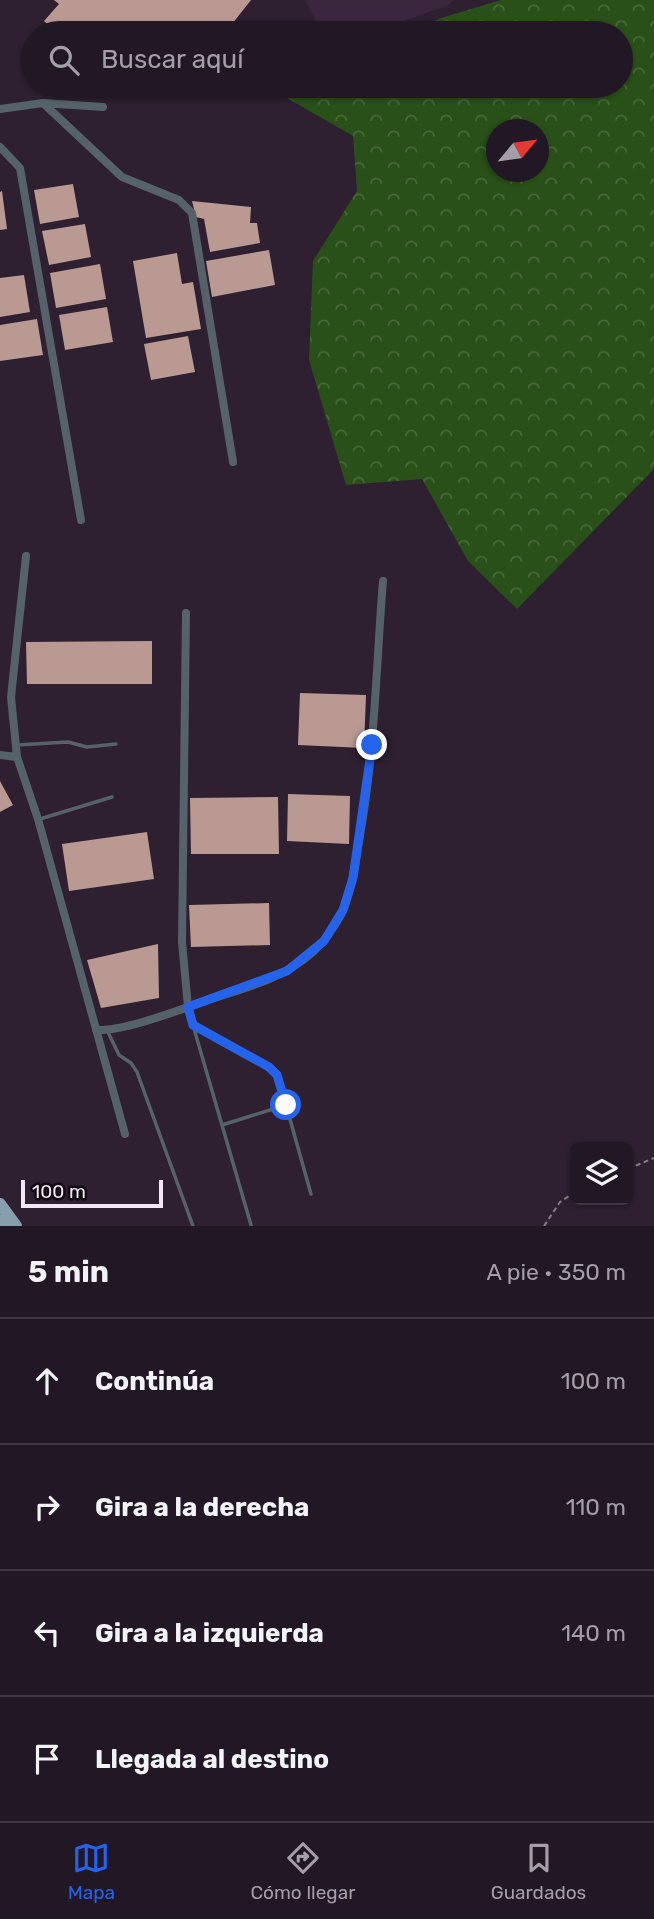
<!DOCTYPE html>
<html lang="es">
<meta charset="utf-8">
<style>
:root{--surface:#221725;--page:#2a202d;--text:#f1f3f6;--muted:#a29fa7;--line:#3f3642;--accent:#2563eb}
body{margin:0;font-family:Rubik,sans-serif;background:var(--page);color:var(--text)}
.controls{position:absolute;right:21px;bottom:21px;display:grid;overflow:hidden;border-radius:10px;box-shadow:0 2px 5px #0004}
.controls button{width:63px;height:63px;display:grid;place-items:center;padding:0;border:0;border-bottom:2px solid var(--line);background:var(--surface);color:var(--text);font:35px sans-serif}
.compass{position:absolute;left:486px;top:119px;width:63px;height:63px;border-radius:50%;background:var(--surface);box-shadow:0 2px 5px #0004;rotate:61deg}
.scale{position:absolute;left:21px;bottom:18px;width:142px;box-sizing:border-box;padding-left:7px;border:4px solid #f2e7f3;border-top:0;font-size:19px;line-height:24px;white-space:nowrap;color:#f2e7f3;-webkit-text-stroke:5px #120b14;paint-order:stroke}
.stop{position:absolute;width:21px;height:21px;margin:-16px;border:5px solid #2563eb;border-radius:50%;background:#fff}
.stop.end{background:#2563eb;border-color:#fff;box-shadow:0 2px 7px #0008}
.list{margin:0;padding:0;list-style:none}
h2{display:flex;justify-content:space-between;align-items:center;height:91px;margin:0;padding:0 28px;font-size:30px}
h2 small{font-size:23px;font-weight:400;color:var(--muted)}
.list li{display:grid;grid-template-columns:46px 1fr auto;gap:21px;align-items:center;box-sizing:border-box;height:126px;padding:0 28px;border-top:2px solid var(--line)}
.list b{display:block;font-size:26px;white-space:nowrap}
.list em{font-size:23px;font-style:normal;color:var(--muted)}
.icon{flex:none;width:38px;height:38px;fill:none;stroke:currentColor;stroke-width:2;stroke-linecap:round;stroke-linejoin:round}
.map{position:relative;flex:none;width:654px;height:1226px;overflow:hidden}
.search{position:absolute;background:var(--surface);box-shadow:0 2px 5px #0004;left:21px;right:21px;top:21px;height:77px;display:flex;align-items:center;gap:18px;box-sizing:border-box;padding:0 24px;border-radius:38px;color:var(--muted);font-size:26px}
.sheet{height:595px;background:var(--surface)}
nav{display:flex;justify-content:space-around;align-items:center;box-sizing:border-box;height:98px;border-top:2px solid var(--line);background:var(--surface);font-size:19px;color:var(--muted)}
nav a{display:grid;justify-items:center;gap:4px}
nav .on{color:var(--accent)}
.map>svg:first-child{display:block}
</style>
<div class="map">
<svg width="654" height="1226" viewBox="0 0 654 1226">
<defs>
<pattern id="forest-crowns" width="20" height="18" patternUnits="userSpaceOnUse" patternTransform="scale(1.75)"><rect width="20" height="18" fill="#295018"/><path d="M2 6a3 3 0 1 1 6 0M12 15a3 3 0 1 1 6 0" fill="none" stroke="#48693a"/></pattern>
</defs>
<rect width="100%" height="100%" fill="#2e1f31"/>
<!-- built -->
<path fill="#3a263d" d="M305,0H454L449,5L387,27L360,33H322Z"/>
<!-- forest -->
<path fill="url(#forest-crowns)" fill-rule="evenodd" d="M501,0H654V469L517,609L468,561L422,479L346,485L309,360L313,261L357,191L353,136L266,86H621V33H411L441,18ZM496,130H538V172H496Z"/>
<!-- building -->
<path fill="#ba9993" d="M54,0H251L225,33H58L44,21L59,4Z
M165,86H183L176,95Z
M73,184L79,217L40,224L34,190Z
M2,191L7,229L0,230V192Z
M192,201L251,207L250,223H257L260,243L210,252L204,219L196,217Z
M85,224L91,257L49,265L42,231Z
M269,250L275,285L212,297L206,261Z
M177,253L182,284L193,282L201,329L146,338L133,261Z
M100,264L106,299L56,308L50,273Z
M24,275L30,312L0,317V278Z
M107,307L113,342L65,350L59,315Z
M37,319L43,355L0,361V325Z
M188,336L195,372L151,380L144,344Z
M152,641V684H27L26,642Z
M300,693L366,695L364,748L298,745Z
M0,781L13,805L0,812Z
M288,794L350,796L349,844L287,841Z
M278,797L279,854H191L190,798Z
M147,832L154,879L69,891L62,844Z
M269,903L270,945L191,947L189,905Z
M158,944L159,998L101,1008L87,960Z"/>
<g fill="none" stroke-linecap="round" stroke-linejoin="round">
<!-- path -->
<path stroke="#887b8a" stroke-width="2" stroke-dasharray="5 3.5" stroke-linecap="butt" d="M628,1169L654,1158
M544,1226L560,1202L575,1192"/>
<!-- service -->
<path stroke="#566269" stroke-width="3.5" d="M17,745L68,742L87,747L116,744
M40,819L112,797
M188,1008L251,1225
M193,1025L269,1067L277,1075L286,1105L222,1125
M107,1030L119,1055L131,1063L137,1072L193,1226
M286,1105L311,1194"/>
<!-- minor -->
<path stroke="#566269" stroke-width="8" d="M43,103L103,107
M0,109L43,103L122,177L179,200L192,213L233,462
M0,147L20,168L81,520
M26,556L11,697L17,757L38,819L125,1134
M186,613L182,942L188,1007
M0,755L17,757
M96,1030C126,1031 179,1010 208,1000C245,988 285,978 314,951C325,940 338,923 344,908C353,884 356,860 360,835C375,751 376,666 383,581"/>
<!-- primary -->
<path stroke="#879fad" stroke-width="12" d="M0,1204L16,1226
M0,1221L4,1226"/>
</g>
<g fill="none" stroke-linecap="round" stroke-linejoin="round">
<!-- route -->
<path stroke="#2563eb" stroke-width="9" d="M286,1105L277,1075L269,1067L193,1025L188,1007L287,971L324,941L343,910L353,878L372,745"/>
</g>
</svg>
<div class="controls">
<button><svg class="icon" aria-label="layers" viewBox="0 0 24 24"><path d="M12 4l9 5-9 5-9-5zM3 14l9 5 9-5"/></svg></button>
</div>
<svg class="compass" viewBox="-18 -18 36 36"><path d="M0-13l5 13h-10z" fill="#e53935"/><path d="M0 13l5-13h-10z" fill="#a29fa7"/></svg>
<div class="scale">100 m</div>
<div class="stop" style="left:286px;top:1105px"></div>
<div class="stop end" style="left:372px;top:745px"></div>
<div class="search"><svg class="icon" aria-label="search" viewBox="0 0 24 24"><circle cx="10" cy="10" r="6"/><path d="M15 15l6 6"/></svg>Buscar aquí</div>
</div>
<section class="sheet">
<h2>5 min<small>A pie · 350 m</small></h2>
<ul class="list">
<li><svg class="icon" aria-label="ahead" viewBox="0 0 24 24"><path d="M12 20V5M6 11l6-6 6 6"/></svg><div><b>Continúa</b></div><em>100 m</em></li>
<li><svg class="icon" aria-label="right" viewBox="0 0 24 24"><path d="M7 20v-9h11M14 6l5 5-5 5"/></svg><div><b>Gira a la derecha</b></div><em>110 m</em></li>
<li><svg class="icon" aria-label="left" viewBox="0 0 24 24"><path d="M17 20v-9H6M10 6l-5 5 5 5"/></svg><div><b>Gira a la izquierda</b></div><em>140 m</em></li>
<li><svg class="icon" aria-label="arrive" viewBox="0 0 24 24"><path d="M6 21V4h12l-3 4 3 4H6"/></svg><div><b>Llegada al destino</b></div></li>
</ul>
</section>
<nav>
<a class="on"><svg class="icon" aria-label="map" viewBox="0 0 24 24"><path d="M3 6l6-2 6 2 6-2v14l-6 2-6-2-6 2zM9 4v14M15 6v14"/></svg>Mapa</a>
<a><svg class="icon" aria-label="directions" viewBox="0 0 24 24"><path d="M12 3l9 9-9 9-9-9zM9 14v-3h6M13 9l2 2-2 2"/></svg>Cómo llegar</a>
<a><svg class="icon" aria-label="saved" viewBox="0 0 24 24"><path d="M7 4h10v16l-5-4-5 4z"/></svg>Guardados</a>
</nav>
